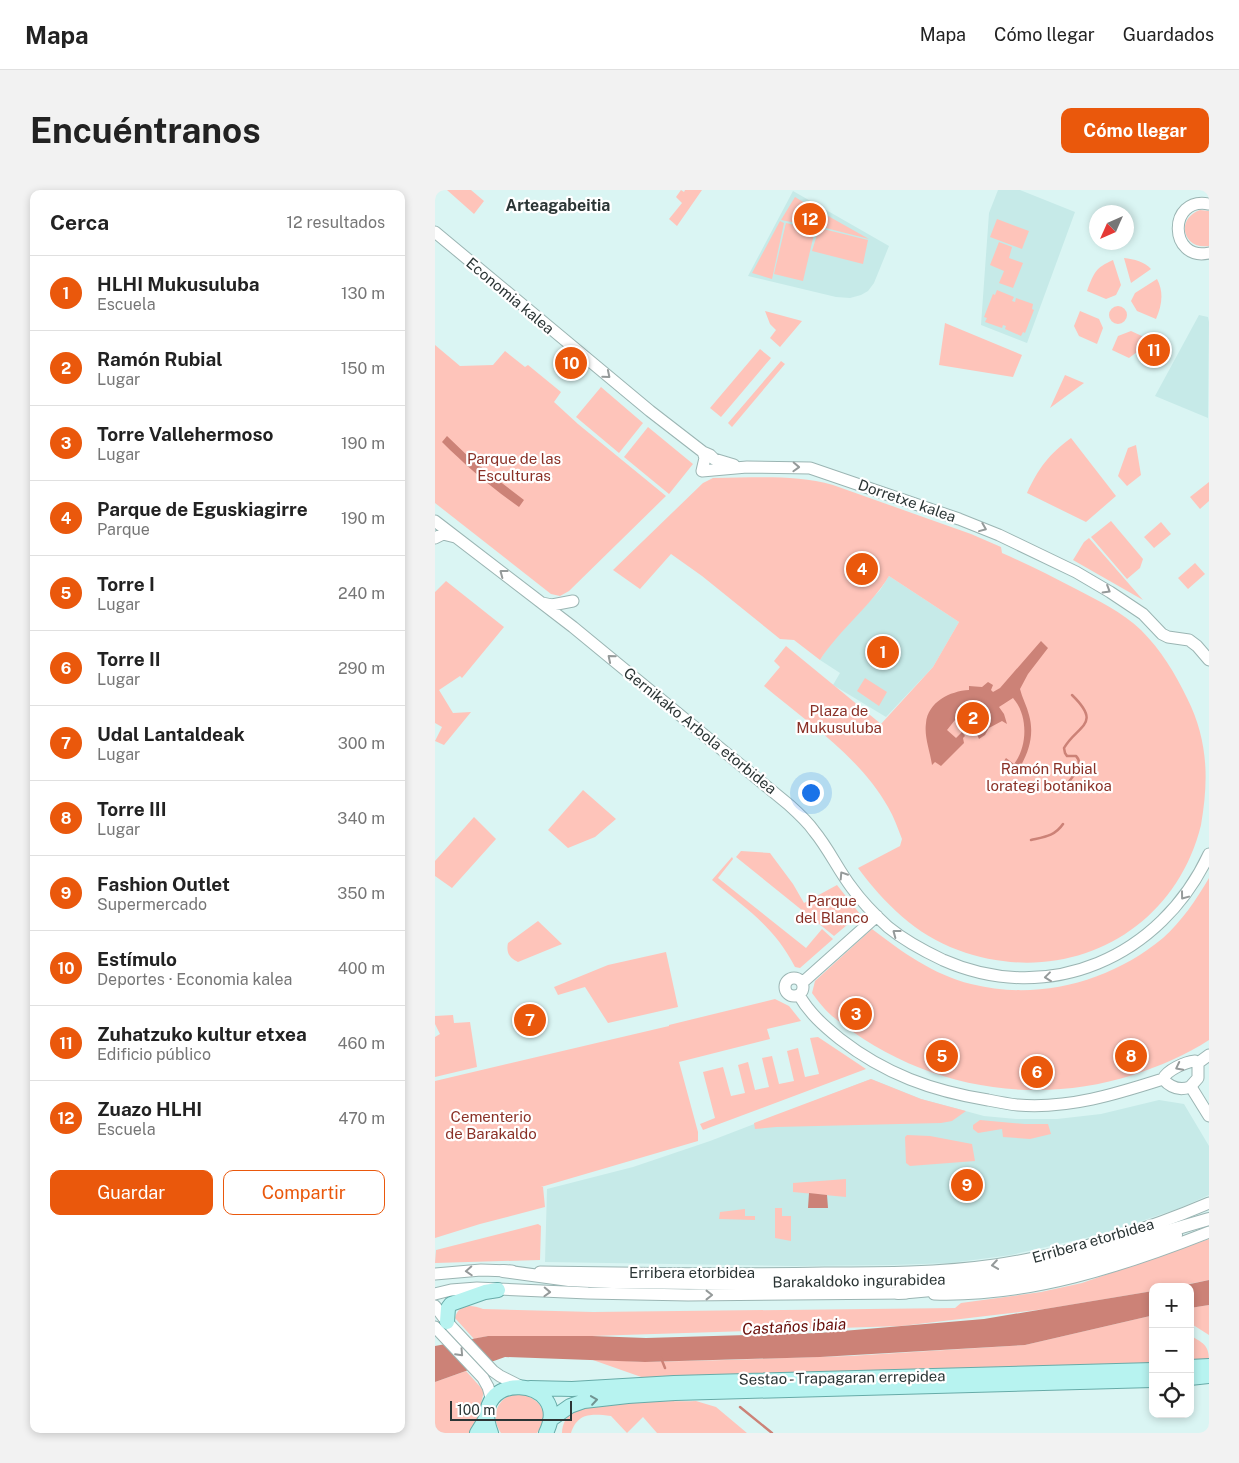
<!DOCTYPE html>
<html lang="es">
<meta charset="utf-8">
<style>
:root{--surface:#fff;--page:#f2f2f2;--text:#222;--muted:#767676;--line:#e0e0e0;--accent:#ea580c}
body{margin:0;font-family:"Public Sans",sans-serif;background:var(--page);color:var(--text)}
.controls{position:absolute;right:15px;bottom:15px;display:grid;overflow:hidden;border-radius:10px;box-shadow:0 2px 8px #0003}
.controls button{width:45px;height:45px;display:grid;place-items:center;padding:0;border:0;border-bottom:1px solid var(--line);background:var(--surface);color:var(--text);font:25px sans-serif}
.compass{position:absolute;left:654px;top:15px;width:45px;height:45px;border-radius:50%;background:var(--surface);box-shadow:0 2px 8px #0003;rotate:225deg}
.scale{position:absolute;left:15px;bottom:12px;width:122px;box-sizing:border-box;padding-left:5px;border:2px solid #2b3535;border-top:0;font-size:14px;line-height:18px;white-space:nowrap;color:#2b3535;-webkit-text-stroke:4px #fff;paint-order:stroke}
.you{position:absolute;left:375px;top:602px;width:18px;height:18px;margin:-12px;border:4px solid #fff;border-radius:50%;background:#1a73e8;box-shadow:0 0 0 8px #1a73e833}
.badge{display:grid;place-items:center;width:32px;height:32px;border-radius:50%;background:var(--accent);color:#fff;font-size:16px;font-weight:700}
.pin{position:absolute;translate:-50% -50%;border:2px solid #fff;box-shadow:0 1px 5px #0006}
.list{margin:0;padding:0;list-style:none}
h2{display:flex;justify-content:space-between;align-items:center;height:65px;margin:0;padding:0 20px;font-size:21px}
h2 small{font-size:16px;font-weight:400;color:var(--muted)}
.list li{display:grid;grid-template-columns:32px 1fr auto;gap:15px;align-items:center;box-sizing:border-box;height:75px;padding:0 20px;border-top:1px solid var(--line)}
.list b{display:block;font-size:19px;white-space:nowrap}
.list p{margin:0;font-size:16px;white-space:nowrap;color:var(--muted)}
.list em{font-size:16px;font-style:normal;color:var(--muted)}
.actions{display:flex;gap:10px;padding:15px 20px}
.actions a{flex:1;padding:11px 0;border:1px solid var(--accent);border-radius:10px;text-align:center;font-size:18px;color:var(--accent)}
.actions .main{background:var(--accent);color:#fff}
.icon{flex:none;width:28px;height:28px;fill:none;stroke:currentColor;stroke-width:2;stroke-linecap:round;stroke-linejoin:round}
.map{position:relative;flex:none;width:774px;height:1243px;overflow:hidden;border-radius:10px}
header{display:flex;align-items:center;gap:30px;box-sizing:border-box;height:70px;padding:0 25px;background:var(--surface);border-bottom:1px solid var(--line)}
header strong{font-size:24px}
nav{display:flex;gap:28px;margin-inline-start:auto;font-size:18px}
.intro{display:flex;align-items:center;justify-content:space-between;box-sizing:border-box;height:120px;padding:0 30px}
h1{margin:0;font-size:35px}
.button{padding:12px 22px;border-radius:10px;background:var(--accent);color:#fff;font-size:18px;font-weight:700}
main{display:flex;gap:30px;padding:0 30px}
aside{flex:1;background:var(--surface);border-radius:10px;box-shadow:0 2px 8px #0003}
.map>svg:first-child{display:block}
</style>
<header>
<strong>Mapa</strong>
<nav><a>Mapa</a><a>Cómo llegar</a><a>Guardados</a></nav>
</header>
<div class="intro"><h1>Encuéntranos</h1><a class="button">Cómo llegar</a></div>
<main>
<aside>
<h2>Cerca<small>12 resultados</small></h2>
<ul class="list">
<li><span class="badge">1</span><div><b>HLHI Mukusuluba</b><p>Escuela</p></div><em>130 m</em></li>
<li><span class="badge">2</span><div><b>Ramón Rubial</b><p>Lugar</p></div><em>150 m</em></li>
<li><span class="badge">3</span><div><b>Torre Vallehermoso</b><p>Lugar</p></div><em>190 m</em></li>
<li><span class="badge">4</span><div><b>Parque de Eguskiagirre</b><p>Parque</p></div><em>190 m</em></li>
<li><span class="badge">5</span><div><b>Torre I</b><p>Lugar</p></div><em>240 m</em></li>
<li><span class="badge">6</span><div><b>Torre II</b><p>Lugar</p></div><em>290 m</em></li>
<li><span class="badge">7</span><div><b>Udal Lantaldeak</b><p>Lugar</p></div><em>300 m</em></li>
<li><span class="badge">8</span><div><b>Torre III</b><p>Lugar</p></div><em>340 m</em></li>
<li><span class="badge">9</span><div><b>Fashion Outlet</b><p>Supermercado</p></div><em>350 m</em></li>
<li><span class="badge">10</span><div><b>Estímulo</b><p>Deportes · Economia kalea</p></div><em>400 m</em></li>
<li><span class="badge">11</span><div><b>Zuhatzuko kultur etxea</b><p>Edificio público</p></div><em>460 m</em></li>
<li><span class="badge">12</span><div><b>Zuazo HLHI</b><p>Escuela</p></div><em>470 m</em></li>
</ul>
<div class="actions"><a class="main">Guardar</a><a>Compartir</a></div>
</aside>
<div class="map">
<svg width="774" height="1243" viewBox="0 0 774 1243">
<rect width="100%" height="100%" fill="#daf5f3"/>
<!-- built -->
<path fill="#c6eae8" d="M563,0H585L640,22L592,153L546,135L554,23Z
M358,1L454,56L439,93L433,101L426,105L415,108L401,107L313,86Z
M764,125L773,127L774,132L773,228L720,206Z
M454,386L524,432L498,477L451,527L398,495L405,483L385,470L395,454L445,400Z
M436,889L486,909L549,926L581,929H622L666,924L724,910L749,914L774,956V1005L745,1018L668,1044L576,1065L516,1073L458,1075L358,1076L110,1072L112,999L198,977L275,951Z"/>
<!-- green -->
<path fill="#fec4ba" d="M12,0H36L49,11L39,24Z
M246,0L249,2L250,0H267L242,36L234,29L247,13L241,7Z
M360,7L385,22L377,36L346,30Z
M765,20L774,21V56C748,60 740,29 765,20Z
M386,22L434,49L379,35Z
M562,29L594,41L587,59L555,47Z
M345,31L349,33L337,89L317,83Z
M351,33L380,40L368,91L339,84Z
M384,38L433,50L428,74L377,61Z
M564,52L577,57L574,68L588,73L578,98L564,93L569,81L555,75Z
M689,68C699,69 710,72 716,79L696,93Z
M678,70L686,95L681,105L671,109L652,101C659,83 660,78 678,70Z
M722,89C729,102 727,115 721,129L702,121L696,111L700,103Z
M562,100L579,107L577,111L580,112L581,108L598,114L597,119L599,120L590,143L588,142L586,146L570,139L571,136L568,135L567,138L550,132L552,128L549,127L558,104L560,105Z
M674 125a9 9 0 1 1 18 0a9 9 0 1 1-18 0Z
M330,121L367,131L345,157L335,148L341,140L335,134Z
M645,121L664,129L668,138L662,154L644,146L639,136Z
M510,133L587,165L578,187L504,175Z
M696,141L709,147L702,162L694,168L677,160L683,146Z
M0,155L25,176L58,175L70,161L90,177L93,175L126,202L119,212L143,234L231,306L134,401L125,406L116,404L0,313Z
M325,159L336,168L286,227L275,218Z
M346,171L350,174L297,237L293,233Z
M630,185L649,193L615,218Z
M166,197L208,233L184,263L141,227Z
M213,237L258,274L234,304L189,267Z
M636,248L681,306L651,332L592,303C603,279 614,264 636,248Z
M701,255L706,285L692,296L683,286L693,258Z
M278,288C318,288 359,284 398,295L536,344L566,357L567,363C592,374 616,386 641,399C664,411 687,422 706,440C726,460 740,483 752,508C773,550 774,589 766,635C739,745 628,799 523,760C481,745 449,713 423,678L465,656L467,649C463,639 459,627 453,617C425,567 372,532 329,496L345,477L339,471L351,456L446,534L498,477L524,432L454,386C435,417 405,439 385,470L359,450L345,449L267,386L236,364L205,399L178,380L268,293Z
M774,292V311L765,319L755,307Z
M676,331L708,369L705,378L692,389L656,347Z
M726,332L736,344L719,358L709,347Z
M654,348L708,410L638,370L649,352Z
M760,373L770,384L753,399L743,388Z
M11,391L69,437L27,488L25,486L4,500L18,523L36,522L9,555L0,551L7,537L0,533V402Z
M430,488L452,502L444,516L422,501Z
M148,600L181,629L160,647L133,658L113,640Z
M39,627L61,649L17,698L0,686V671Z
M306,661L335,663L358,694L369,713L402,695L425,724L399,746L301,667Z
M297,667L298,669L283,688L371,758L387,739L398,749L365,778L360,777C339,736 311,719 277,690Z
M774,688V850C751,865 725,876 698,885C594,918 482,896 397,826C390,820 383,811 377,803L380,791L437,739C467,762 499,785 536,794C603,811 675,792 728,748C747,731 761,710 774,688Z
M103,731L127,754L83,772C74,768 71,762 73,753Z
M231,762L243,817L173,833L150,797L123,805L119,797L173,775Z
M340,809L354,816L366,831L332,839L335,849L244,872L263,942V951L106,997H108L110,1017L45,1034L0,1048V891L234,836V835Z
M18,825L19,833L35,832L42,877L0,887V847L5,844L0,834V826Z
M383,847L431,879L268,940L265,934L280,928L268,882L288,877L296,906L310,903L303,875L313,872L320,900L334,897L327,868L337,866L344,894L359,891L352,861L363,858L370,887L384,884L375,848Z
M436,889L486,909L531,921L517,931L506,933L341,937L320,939L319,933Z
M545,930L590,934H613L616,944L595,949L568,947L567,939L543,943L538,939V935Z
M472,945L495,946L537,954L540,971L475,976L471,973L470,947Z
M411,989V1007L358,1002V993Z
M340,1018H347V1026H356V1051L340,1048Z
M310,1019V1026H320V1030L284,1029L285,1022Z
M103,1034L106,1036L105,1070L0,1073L1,1060Z
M774,1049V1090L739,1097H718V1101L610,1119L466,1136L157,1146H53L39,1149L20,1128C24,1113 36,1115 48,1119L158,1122L520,1118L526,1113L606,1102L647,1093Z
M774,1115V1145L755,1133V1118Z
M715,1126L718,1127V1174L558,1181L225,1186L212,1189L155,1169L210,1172L291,1170L415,1166L590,1155Z
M755,1145C767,1153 774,1154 774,1170L755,1171Z
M31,1181L49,1201L42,1231L37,1243H0V1192Z
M83,1203C105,1208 117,1223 102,1243H66C54,1226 63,1206 83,1203Z
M261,1211L281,1217L312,1243H222L208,1227L192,1243L176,1226C157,1224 143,1222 136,1243H127C127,1234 132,1225 140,1220C162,1209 234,1212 261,1211Z"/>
<!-- water -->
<path fill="#cc8277" d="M12,246L37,270L89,310L84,317C56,297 31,276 7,252Z
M606,451L613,458L593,484L585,499C587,508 592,516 594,525C600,546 593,565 582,582L569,571L571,568L579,574C593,556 593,525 578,508L564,517L569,524L572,534L567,531L554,538L550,545L544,549L539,538L544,535L539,524L528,529L530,534L527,536L520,530L512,540L521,548L527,542L530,546L528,548L529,553L506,576L500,572L497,575C495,561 489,547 491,533C493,512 515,501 534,500V496L547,497L553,492L558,495L556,500L558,502L565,498Z
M374,1003L392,1005L393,1018H373Z
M774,1090V1115L755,1118V1097H741Z
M718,1101V1127L715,1126L590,1155L385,1167L210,1172L70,1167L0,1192V1156L53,1146H157L211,1148L384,1143L549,1129Z"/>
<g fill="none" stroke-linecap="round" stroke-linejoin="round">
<!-- stream -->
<path stroke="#cc8277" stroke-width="2.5" d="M633,593C639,585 649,574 641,566H632L630,563L629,558C642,535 668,535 637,505
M596,650C609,647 620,646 628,634
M226,1168L230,1178
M305,1217L337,1243"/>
<!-- tertiary casing -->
<g stroke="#9bb5b3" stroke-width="13">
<path id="tertiary" d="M774,14C732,6 734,72 774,63
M0,42L215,221L268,262L270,268L267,281L312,277L375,278L524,329L564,345L641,382L675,402L708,424L727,444L733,447L754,450L762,456L774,470
M268,262L275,265L279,269L299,275
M0,331L138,437L353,614C363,623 372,631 379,641C394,659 403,680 417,698C427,712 441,726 453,737C470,751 489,761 508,770C614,817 726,767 774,664
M0,348L8,344L20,347
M107,413L117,415L138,411
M350 797a9 9 0 1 1 18 0a9 9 0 1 1-18 0Z
M367,793L442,726
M364,805C374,823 389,836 405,849C450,884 497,901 553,910C563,912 573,914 583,915C634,919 681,904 728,889C732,880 750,872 760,871L763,873L774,865
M728,889C735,897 744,901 755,897L763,888V873
M756,897L774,926
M105,1082C200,1083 295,1085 390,1083C446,1083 504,1083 560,1075C633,1064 706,1042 774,1013
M0,1084L46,1080L77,1081
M0,1104L16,1100L42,1098L153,1103L253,1105L471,1103
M499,1104C593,1107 688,1076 774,1042
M0,1116L12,1132L58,1181L65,1186L85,1196
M0,1137L48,1188L53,1197L57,1211"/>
</g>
<!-- secondary casing -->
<g stroke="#9bb5b3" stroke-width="14">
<path id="secondary" d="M68,1081L134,1090L177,1092L348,1094L512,1090L586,1080L633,1070L774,1029
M463,1103C556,1096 655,1085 741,1045"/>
</g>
<!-- primary casing -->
<g stroke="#67aba8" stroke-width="16">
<path id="primary" d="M12,1132L13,1118L16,1114L50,1102L63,1100
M755,1177L774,1176
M755,1188L774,1186
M95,1198L137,1199L239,1193L718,1180
M115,1230L135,1216L149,1211L193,1206L240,1203L718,1190
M42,1243L52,1227
M56,1243C31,1179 139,1185 111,1243"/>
</g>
<!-- tertiary -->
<use href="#tertiary" stroke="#fff" stroke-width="11"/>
<!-- secondary -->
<use href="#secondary" stroke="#fff" stroke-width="12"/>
<!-- primary -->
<use href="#primary" stroke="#b7f3f0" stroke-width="14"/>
</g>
<!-- one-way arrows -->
<defs><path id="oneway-chevron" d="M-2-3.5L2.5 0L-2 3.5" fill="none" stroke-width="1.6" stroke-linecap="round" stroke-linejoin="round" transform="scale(1.25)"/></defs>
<g stroke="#959a9a">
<use href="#oneway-chevron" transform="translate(172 185) rotate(40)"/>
<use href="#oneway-chevron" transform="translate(361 277) rotate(2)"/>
<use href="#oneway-chevron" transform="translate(548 338) rotate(22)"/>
<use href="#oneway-chevron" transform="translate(68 383) rotate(-143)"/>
<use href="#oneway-chevron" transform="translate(672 400) rotate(31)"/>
<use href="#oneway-chevron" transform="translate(176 468) rotate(-140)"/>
<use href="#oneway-chevron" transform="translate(408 685) rotate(-123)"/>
<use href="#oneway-chevron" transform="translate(749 706) rotate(127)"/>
<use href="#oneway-chevron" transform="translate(461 743) rotate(-143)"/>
<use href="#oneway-chevron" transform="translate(613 787) rotate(173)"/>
<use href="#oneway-chevron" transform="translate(744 877) rotate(153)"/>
<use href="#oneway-chevron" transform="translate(560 1075) rotate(172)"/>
<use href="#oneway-chevron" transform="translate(34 1081) rotate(177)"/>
<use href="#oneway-chevron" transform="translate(112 1102) rotate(2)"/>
<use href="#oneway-chevron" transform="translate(274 1105)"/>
<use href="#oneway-chevron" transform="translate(25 1163) rotate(47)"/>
</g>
<use stroke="#719492" href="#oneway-chevron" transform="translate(159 1210) rotate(-8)"/>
<g text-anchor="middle" stroke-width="4.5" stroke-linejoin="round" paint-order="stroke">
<!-- street labels -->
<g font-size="15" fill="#2b3535" stroke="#fff">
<text transform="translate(75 106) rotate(40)" y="5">Economia kalea</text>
<text transform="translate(472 311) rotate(19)" y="5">Dorretxe kalea</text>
<text transform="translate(265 541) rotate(39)" y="5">Gernikako Arbola etorbidea</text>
<text transform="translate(658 1051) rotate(-16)" y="5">Erribera etorbidea</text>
<text x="257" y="1088">Erribera etorbidea</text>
<text transform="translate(424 1091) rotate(-1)" y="5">Barakaldoko ingurabidea</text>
<text transform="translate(407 1188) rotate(-1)" y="5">Sestao - Trapagaran errepidea</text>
</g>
<!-- park labels -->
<g font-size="15" fill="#8a3127" stroke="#fff">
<text x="79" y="274">Parque de las<tspan x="79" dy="17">Esculturas</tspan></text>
<text x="404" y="526">Plaza de<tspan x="404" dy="17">Mukusuluba</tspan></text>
<text x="614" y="584">Ramón Rubial<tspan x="614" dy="17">lorategi botanikoa</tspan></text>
<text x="397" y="716">Parque<tspan x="397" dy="17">del Blanco</tspan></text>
<text x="56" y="932">Cementerio<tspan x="56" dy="17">de Barakaldo</tspan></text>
</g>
<!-- neighbourhood labels -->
<g font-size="16" font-weight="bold" fill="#2b3535" stroke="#fff">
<text x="123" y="21">Arteagabeitia</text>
</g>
<!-- water labels -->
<g font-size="16" font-style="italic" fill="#680e09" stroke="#fff">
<text transform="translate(359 1136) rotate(-3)" y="6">Castaños ibaia</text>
</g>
</g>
</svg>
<div class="controls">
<button>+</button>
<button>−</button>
<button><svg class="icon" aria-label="locate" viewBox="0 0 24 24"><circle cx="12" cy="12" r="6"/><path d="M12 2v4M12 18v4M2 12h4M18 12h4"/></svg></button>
</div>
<svg class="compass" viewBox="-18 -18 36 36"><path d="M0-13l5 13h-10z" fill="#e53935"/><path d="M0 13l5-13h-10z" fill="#767676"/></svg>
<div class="scale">100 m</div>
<div class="you"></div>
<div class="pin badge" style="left:448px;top:462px">1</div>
<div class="pin badge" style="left:538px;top:528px">2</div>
<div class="pin badge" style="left:421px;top:824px">3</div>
<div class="pin badge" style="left:427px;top:379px">4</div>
<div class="pin badge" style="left:507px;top:866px">5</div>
<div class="pin badge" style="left:602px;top:882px">6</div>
<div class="pin badge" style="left:95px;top:830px">7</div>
<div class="pin badge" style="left:696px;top:866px">8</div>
<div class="pin badge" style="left:532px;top:995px">9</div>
<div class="pin badge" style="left:136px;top:173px">10</div>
<div class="pin badge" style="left:719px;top:160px">11</div>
<div class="pin badge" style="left:375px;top:29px">12</div>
</div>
</main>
